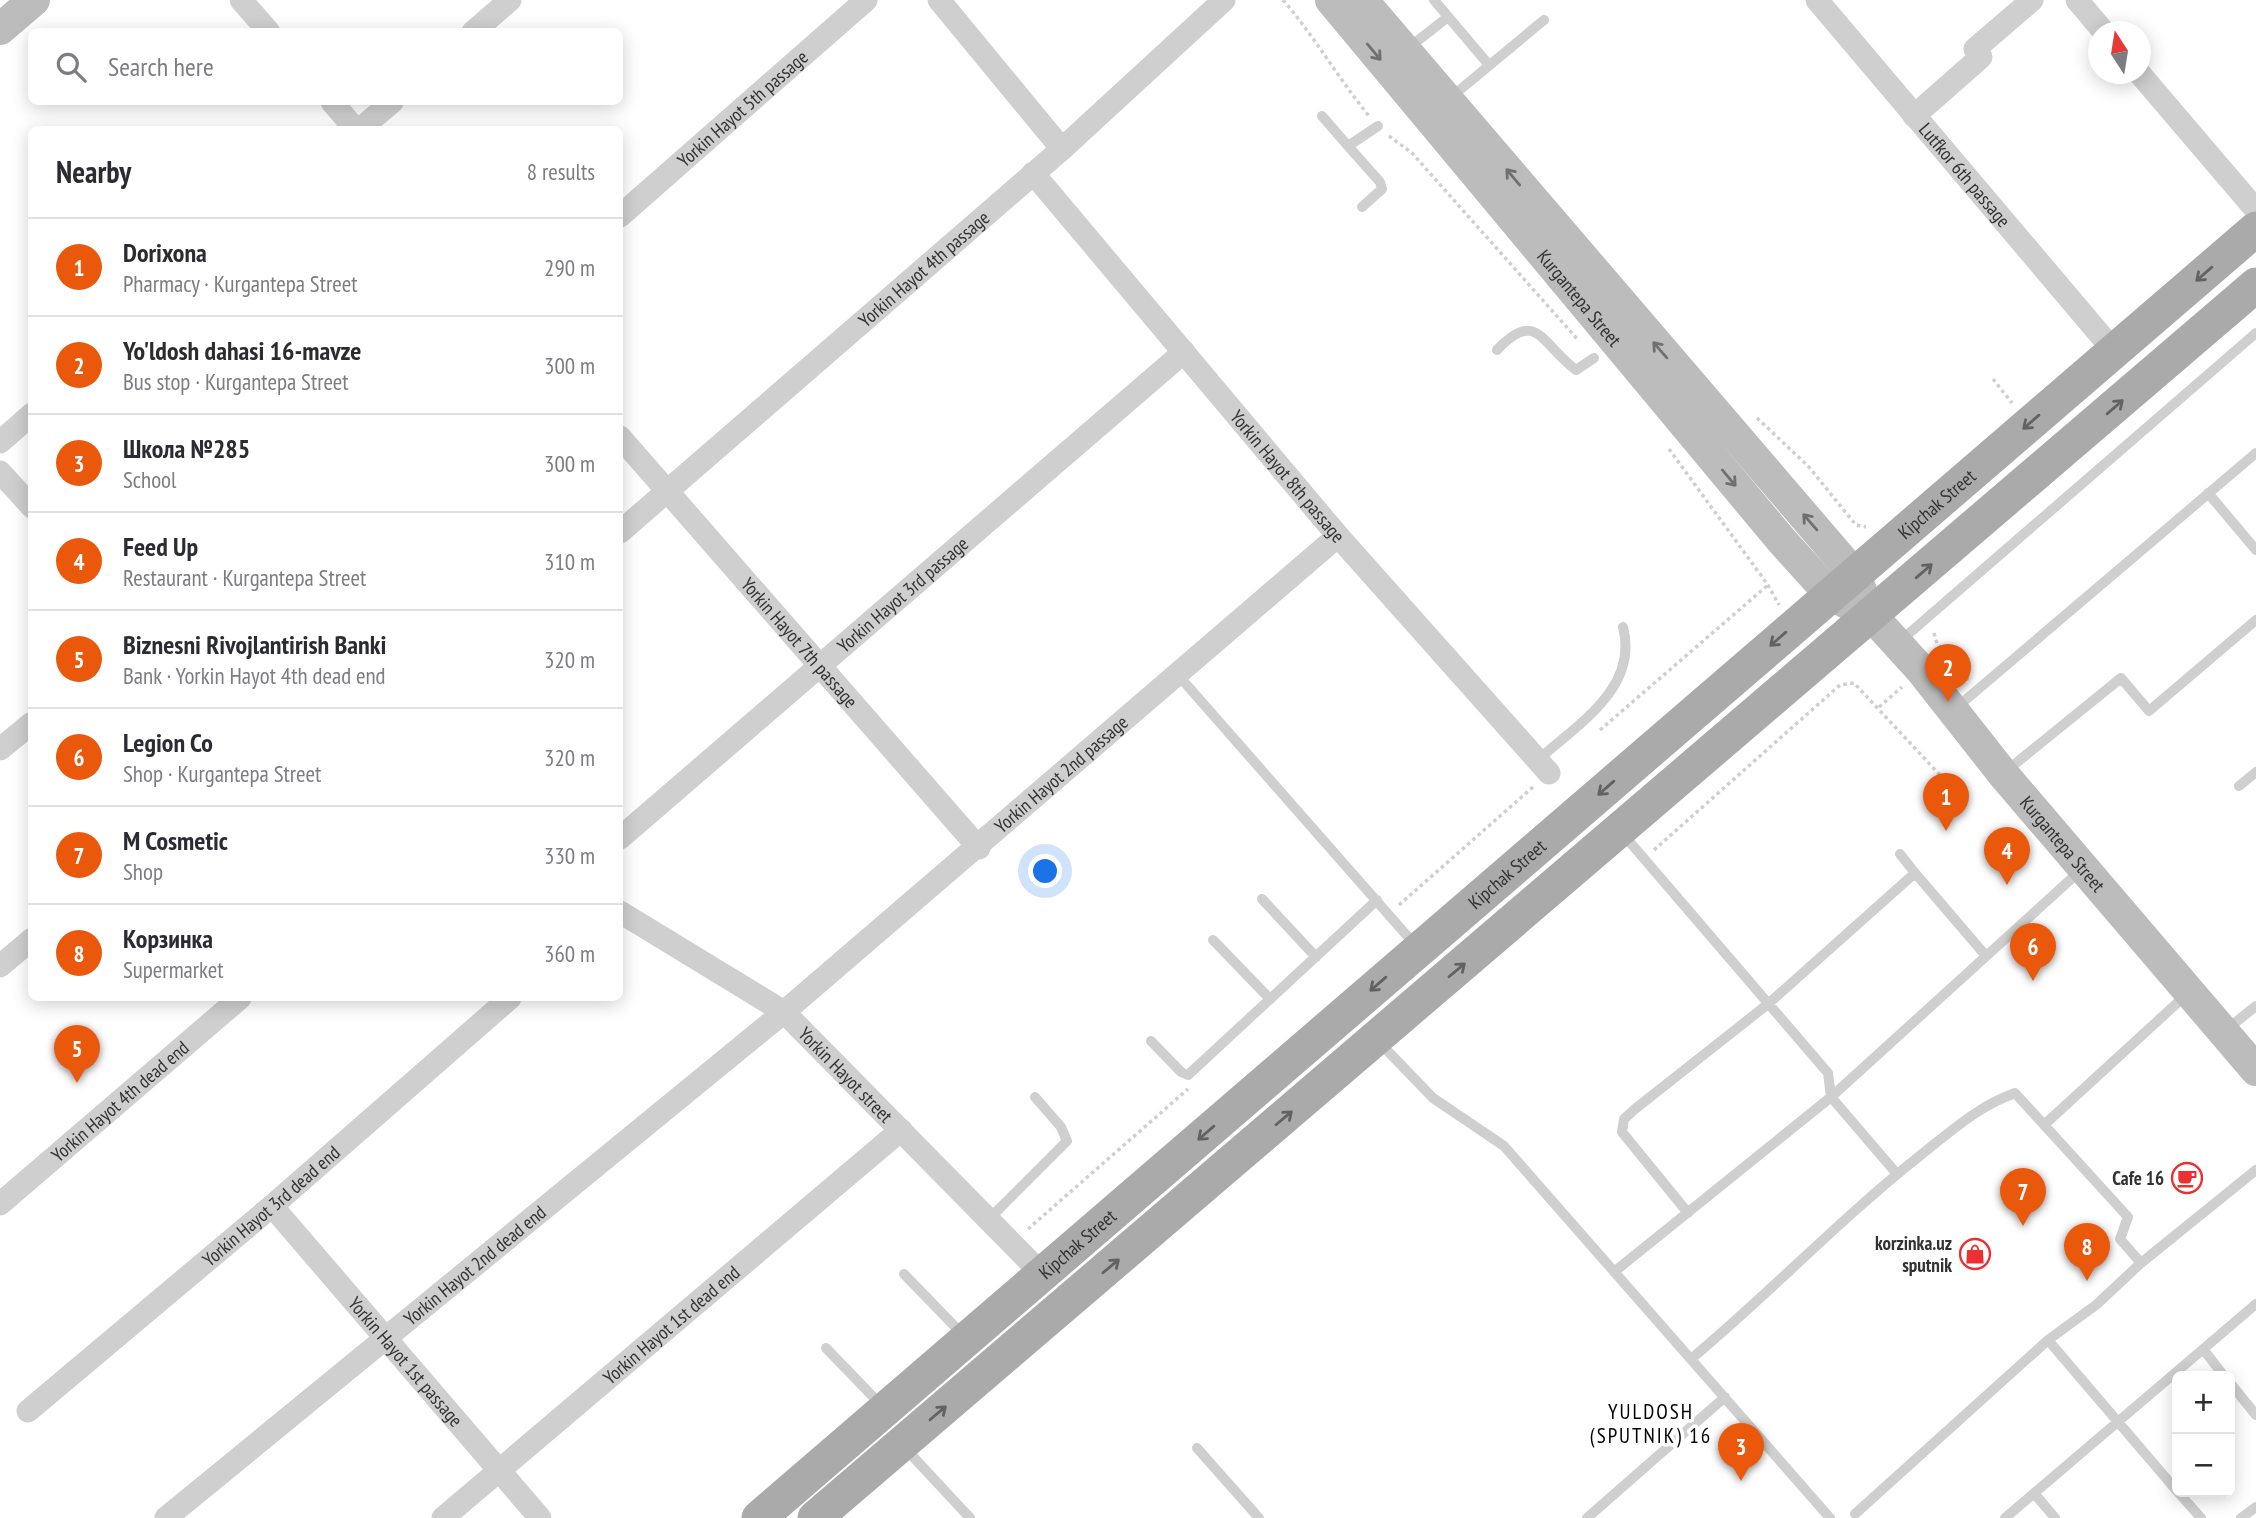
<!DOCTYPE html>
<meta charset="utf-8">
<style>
:root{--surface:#fff;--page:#f2f2f3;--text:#2b2b33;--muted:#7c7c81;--line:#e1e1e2;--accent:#ea580c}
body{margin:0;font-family:"PT Sans Narrow",sans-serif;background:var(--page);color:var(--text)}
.controls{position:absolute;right:21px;bottom:21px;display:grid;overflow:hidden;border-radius:10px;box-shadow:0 4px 18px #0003}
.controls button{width:63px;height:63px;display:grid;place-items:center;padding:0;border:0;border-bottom:2px solid var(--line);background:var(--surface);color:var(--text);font:35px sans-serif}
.compass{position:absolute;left:2088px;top:21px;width:63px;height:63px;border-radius:50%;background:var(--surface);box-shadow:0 4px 18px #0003;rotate:348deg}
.you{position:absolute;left:1046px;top:872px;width:24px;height:24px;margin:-18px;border:5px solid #fff;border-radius:50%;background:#1a73e8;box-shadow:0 0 0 10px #1a73e833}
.badge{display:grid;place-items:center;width:46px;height:46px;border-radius:50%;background:var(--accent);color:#fff;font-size:23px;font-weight:700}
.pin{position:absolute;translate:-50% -58px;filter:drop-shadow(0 2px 4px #0008)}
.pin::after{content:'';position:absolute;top:37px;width:24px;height:21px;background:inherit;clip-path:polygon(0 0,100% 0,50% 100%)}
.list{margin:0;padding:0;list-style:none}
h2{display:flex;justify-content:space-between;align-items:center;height:91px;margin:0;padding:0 28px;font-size:30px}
h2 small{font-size:23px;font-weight:400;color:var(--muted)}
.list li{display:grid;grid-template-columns:46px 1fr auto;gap:21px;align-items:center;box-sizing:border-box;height:98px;padding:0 28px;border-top:2px solid var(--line)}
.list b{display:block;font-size:26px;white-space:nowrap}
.list p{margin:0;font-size:23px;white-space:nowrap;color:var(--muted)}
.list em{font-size:23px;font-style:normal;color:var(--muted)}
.icon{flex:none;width:38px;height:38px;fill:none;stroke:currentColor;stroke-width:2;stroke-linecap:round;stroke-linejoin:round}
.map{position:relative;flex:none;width:2256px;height:1518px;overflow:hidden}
.search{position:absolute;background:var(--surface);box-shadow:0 4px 18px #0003;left:28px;top:28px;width:595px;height:77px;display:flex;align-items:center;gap:18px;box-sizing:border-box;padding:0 24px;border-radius:10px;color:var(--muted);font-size:26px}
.panel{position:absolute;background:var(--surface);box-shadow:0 4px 18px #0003;left:28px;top:126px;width:595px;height:875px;border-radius:10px}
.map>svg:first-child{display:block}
</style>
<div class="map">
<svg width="2256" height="1518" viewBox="0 0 2256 1518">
<rect width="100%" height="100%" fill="#fff"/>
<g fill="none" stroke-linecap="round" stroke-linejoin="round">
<!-- path -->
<path stroke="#cfcfcf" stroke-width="3.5" stroke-dasharray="3.5 3.5" stroke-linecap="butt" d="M1283,0C1315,37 1338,78 1369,116
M1389,136L1412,153L1579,341
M1993,379L2012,403
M1757,418L1808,466L1856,525L1866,527
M1669,449L1768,585L1779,605
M1934,633L1937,644L1968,680
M1879,707L1902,687
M1600,730L1768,585
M1654,850L1840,685L1854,683L1953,789
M1399,905L1533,787
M1028,1229L1188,1089"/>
<!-- lane -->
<path stroke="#cfcfcf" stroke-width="10" d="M1434,0L1489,65
M1407,49L1448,17
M1450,98L1544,20
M1322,116L1348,146
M1362,207L1382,189L1380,182L1348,146L1378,126
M1497,350C1537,308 1541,344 1576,370L1594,358
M2208,493L2256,550
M1898,643L2256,333
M1178,675L1417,947
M1956,708L2256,453
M1538,760C1578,724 1639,688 1623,627
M2005,772L2121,678L2149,711L2256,620
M2239,786L2256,772
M1622,833L1828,1073L1831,1097L1897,1174
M1900,854L1915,873
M1262,899L1316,957
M1213,940L1270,999
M2226,1030L2256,1006
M1151,1041L1181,1072L1188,1075L1377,900
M1379,1042L1433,1098L1504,1146L1830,1518
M2044,1125L2187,994
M1688,1213L1622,1132L1624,1119L1635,1109L1768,1004L1915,873L1986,956
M988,1220L1067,1141L1061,1127L1035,1097
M2141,1263L2256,1170
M1614,1272L1831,1097L2081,870
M904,1274L965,1337
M826,1348L881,1405
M2203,1349L2224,1376
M1691,1359C1770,1293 1841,1218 1922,1154C1954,1129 1977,1107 2015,1093L2128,1217L2120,1239L2141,1263L2096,1305L2048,1340L2177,1491
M2230,1383L2256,1415
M905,1448L970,1518
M1197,1448L1259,1518
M2178,1492L2201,1518
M2034,1493L2055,1518
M1855,1514L2048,1340
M1587,1518L1725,1397
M2005,1518L2256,1304
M2241,1518L2256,1507"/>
<!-- street -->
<g stroke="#cfcfcf" stroke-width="23">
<path d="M241,0L269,32"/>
<path d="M939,0L1062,149"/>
<path id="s1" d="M1817,0L2114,351"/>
<path d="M2077,0L2104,32"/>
<path d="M473,32L510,0"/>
<path d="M2140,74L2256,210"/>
<path d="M332,102L356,130"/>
<path d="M1914,116L1981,57L1975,49L2032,0"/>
<path d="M359,130L392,102"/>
<path id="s2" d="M1033,173L1338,536L1549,773"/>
<path id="s3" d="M620,216L866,0"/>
<path id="s4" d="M620,437L979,848"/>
<path d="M0,442L32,414"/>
<path d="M0,472L32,507"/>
<path id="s5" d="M620,532L1062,149L1224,0"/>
<path d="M0,749L32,723"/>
<path id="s6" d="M620,838L1184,352"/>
<path id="s7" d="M620,912L784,1012L1042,1274"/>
<path d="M0,966L32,939"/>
<path id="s8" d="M0,1204L240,998"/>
<path id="s9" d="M272,1206L540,1518"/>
<path id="s10" d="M28,1411L272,1206L510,998"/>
<path id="s11" d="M166,1518L784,1012L1338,536"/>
<path id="s12" d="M443,1518L901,1130"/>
</g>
<!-- secondary -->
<g stroke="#bcbcbc" stroke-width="32">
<path id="s13" d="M1331,0L1782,541L1830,594L1852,606"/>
<path id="s14" d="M1362,0L1854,574L1872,616L1922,671L2003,774L2256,1070"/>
<path d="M0,29L34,0"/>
</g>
<!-- primary -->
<g stroke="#aaa" stroke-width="35">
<path id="s15" d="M759,1518L2256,229"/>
<path d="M815,1518L2256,285"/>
</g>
</g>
<!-- one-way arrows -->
<defs><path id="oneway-shaft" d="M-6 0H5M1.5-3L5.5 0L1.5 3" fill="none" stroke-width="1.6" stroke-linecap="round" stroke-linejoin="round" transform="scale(1.75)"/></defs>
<g stroke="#707070">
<use href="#oneway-shaft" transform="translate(1374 52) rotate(50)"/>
<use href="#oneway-shaft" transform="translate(1513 177) rotate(-130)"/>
<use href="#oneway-shaft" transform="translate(1660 350) rotate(-131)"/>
<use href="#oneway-shaft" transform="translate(1729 478) rotate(50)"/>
<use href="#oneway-shaft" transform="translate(1810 522) rotate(-131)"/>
</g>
<g stroke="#626262">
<use href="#oneway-shaft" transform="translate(2204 274) rotate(139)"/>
<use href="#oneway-shaft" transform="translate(2115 407) rotate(-41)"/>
<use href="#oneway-shaft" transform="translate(2031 422) rotate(139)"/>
<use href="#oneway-shaft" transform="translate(1924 571) rotate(-41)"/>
<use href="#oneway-shaft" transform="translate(1778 639) rotate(139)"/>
<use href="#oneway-shaft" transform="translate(1606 788) rotate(139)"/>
<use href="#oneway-shaft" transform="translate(1457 970) rotate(-40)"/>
<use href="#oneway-shaft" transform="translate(1378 984) rotate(139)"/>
<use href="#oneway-shaft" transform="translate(1284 1118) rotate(-40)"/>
<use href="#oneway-shaft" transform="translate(1206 1133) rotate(139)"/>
<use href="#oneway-shaft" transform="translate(1111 1266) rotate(-40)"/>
<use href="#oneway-shaft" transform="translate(938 1413) rotate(-40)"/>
</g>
<!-- icons -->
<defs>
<g id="cafe-ring" transform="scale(1.575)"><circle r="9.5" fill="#fff" stroke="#ec3032" stroke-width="1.5"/><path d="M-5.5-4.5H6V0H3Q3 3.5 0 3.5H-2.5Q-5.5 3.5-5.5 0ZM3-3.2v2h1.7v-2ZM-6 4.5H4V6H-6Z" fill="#ec3032"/></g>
<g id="shop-ring" transform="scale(1.575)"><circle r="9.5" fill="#fff" stroke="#ec3032" stroke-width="1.5"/><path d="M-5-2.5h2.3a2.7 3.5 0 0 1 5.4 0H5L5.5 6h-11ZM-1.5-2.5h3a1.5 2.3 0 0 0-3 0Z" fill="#ec3032"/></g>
</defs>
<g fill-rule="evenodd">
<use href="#cafe-ring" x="2187" y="1178"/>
<use href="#shop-ring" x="1975" y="1254"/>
</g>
<g text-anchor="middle" stroke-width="7" stroke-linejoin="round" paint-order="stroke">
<!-- street labels -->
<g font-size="19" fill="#323232" stroke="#fff">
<text dy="7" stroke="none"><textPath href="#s3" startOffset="163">Yorkin Hayot 5th passage</textPath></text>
<text dy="7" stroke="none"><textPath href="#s1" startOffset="229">Lutfkor 6th passage</textPath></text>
<text dy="7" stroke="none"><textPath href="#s5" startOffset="402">Yorkin Hayot 4th passage</textPath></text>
<text dy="7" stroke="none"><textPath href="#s13" startOffset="388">Kurgantepa Street</textPath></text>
<text dy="7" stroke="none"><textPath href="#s2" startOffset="396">Yorkin Hayot 8th passage</textPath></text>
<text dy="7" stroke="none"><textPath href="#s15" startOffset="1554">Kipchak Street</textPath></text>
<text dy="7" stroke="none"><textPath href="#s6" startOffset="373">Yorkin Hayot 3rd passage</textPath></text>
<text dy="7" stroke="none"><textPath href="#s4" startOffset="273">Yorkin Hayot 7th passage</textPath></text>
<text dy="7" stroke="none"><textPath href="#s11" startOffset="1164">Yorkin Hayot 2nd passage</textPath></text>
<text dy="7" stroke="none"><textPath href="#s14" startOffset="1099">Kurgantepa Street</textPath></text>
<text dy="7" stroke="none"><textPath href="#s15" startOffset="987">Kipchak Street</textPath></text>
<text dy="7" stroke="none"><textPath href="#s7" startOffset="280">Yorkin Hayot street</textPath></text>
<text dy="7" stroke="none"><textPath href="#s8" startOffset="158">Yorkin Hayot 4th dead end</textPath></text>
<text dy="7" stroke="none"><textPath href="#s10" startOffset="318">Yorkin Hayot 3rd dead end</textPath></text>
<text dy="7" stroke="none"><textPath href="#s15" startOffset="420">Kipchak Street</textPath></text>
<text dy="7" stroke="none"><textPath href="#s11" startOffset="399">Yorkin Hayot 2nd dead end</textPath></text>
<text dy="7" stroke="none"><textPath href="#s12" startOffset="299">Yorkin Hayot 1st dead end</textPath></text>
<text dy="7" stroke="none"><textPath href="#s9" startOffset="205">Yorkin Hayot 1st passage</textPath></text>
</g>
<!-- poi labels -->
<g font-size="19" font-weight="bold" fill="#323232" stroke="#fff" text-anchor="end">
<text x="2164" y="1185">Cafe 16</text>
<text x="1952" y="1250">korzinka.uz<tspan x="1952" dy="22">sputnik</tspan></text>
</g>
<!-- neighbourhood labels -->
<g font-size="21" letter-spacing="2" fill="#000" stroke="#fff">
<text x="1651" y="1419">YULDOSH<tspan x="1651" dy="24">(SPUTNIK) 16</tspan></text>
</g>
</g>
</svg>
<div class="controls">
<button>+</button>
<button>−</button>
</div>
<svg class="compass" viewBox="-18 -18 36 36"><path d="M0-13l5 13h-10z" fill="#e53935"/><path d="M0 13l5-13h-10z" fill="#7c7c81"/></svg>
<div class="you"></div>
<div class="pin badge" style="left:1946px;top:831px">1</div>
<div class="pin badge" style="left:1948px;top:702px">2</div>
<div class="pin badge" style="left:1741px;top:1481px">3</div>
<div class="pin badge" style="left:2007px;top:885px">4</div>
<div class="pin badge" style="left:77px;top:1083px">5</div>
<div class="pin badge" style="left:2033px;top:981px">6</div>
<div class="pin badge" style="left:2023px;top:1226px">7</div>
<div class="pin badge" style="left:2087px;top:1281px">8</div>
<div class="search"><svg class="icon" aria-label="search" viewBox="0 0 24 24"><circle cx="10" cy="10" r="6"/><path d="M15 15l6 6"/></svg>Search here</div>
<section class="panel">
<h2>Nearby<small>8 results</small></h2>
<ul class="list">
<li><span class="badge">1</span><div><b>Dorixona</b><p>Pharmacy · Kurgantepa Street</p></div><em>290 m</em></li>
<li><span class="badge">2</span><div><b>Yo'ldosh dahasi 16-mavze</b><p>Bus stop · Kurgantepa Street</p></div><em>300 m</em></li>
<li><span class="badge">3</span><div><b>Школа №285</b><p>School</p></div><em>300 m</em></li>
<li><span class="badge">4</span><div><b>Feed Up</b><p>Restaurant · Kurgantepa Street</p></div><em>310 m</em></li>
<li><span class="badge">5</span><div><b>Biznesni Rivojlantirish Banki</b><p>Bank · Yorkin Hayot 4th dead end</p></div><em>320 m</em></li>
<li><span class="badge">6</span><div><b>Legion Co</b><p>Shop · Kurgantepa Street</p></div><em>320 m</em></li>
<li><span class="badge">7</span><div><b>M Cosmetic</b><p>Shop</p></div><em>330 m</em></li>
<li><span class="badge">8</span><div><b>Корзинка</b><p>Supermarket</p></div><em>360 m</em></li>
</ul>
</section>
</div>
